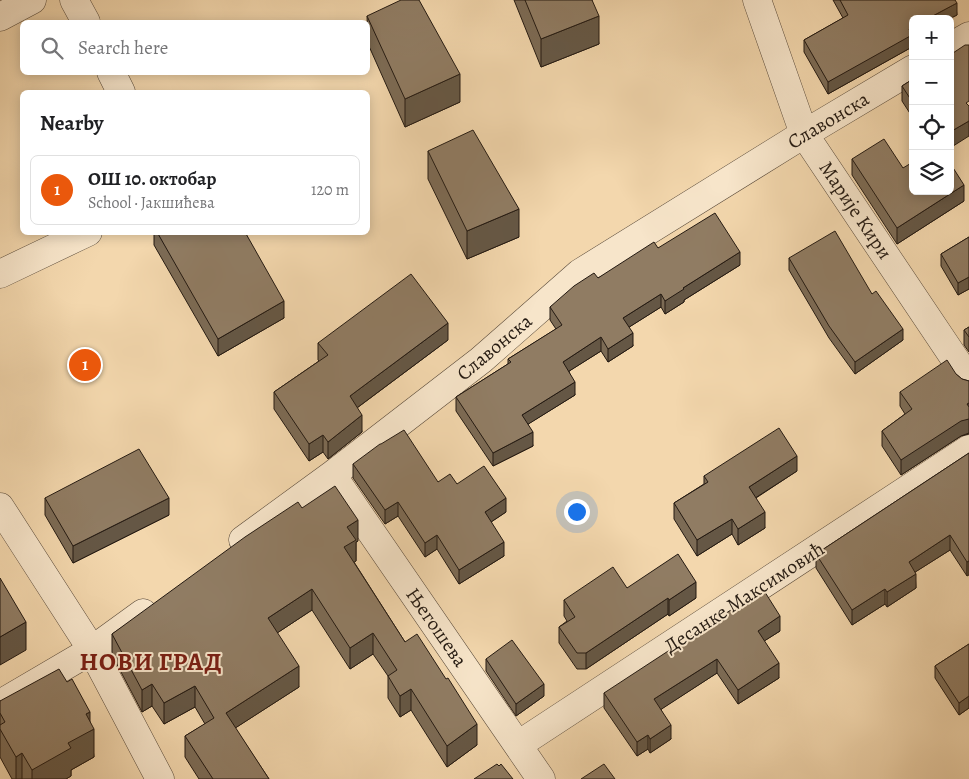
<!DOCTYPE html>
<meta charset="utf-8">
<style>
:root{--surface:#fff;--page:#f2f2f2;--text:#202124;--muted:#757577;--line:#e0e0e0;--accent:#ea580c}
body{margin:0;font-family:Alegreya,serif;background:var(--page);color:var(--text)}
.controls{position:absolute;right:15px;top:15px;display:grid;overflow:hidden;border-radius:8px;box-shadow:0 2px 12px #0003}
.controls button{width:45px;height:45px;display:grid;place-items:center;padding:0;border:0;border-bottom:1px solid var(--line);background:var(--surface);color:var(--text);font:25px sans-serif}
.you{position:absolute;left:576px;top:511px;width:18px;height:18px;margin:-12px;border:4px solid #fff;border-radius:50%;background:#1a73e8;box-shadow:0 0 0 8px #1a73e833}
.badge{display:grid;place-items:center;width:32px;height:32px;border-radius:50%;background:var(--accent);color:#fff;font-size:16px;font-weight:700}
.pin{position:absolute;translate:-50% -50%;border:2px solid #fff;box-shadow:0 1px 5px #0006}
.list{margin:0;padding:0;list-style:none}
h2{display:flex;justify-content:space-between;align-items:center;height:65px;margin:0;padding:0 20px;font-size:21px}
h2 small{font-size:16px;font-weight:400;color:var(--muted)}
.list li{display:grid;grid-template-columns:32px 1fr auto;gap:15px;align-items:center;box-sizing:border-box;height:70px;margin:0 10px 10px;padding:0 10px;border:1px solid var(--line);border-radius:8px}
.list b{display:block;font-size:19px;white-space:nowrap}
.list p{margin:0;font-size:16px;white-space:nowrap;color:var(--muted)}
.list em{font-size:16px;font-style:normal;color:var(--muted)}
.icon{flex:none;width:28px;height:28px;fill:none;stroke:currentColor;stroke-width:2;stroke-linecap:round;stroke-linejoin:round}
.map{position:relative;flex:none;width:969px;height:779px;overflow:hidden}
.search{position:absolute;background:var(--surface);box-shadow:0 2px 12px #0003;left:20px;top:20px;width:350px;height:55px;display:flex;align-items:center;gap:12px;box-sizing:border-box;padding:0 18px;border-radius:8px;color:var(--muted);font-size:19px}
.panel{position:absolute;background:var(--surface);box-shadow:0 2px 12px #0003;left:20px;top:90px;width:350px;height:145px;border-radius:8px}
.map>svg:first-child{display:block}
</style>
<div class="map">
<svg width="969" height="779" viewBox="0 0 969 779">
<rect width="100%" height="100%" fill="#f3d7ad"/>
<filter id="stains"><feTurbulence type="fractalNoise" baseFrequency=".004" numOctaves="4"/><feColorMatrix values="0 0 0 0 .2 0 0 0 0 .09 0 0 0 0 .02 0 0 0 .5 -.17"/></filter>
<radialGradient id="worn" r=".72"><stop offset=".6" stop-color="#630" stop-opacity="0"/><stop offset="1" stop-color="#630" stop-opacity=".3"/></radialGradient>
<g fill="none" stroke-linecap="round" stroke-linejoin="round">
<!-- minor casing -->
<g stroke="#584939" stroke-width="29">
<path id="minor" d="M74,0L86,22
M757,0L804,134L969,380
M0,17L32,0
M950,47L969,36
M111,72L121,92
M0,274L88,232
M332,475L541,779
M0,507L92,650L160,779
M243,540L332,475L481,360L580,273L804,134L913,69
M0,704L92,650L143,613
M518,745L969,449"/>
</g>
<!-- minor -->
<use href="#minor" stroke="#f7e5ca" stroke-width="28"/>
</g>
<!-- wall -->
<path fill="#7c6b55" stroke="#241a12" d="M514,0H592L599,44L541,67Z
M833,0H955L957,15L949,19H913L912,47L828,94L804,52V40L843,18Z
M367,16L460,102L405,127L368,44Z
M913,79V118L902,101V86Z
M428,151L519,237L467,259L428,179Z
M852,159L903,168L964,201L897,244L852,175Z
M154,232H245L284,318L218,356L154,245Z
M969,237V289L958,295L941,266V254Z
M658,248L740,265L684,300V302L665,314L661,307L629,327L633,346L608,362L601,351L569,371L575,395L528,424L533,446L493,466L456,411V397L508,364V359L556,329L550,320V307L598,278Z
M789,258L872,294L903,340L855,374L829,338L789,270Z
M969,327V352L964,345V330Z
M448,340L357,408L362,432L328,459L323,452L309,461L274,409V392L319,361L318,360V343Z
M956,374L962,379L969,381V434L961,436L901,475L882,446V431L905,414L900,406V392Z
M969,453L967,576L950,550L915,572L916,588L887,607L885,604L852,625L816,568V554Z
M353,464L438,482L457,484L506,512L491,522L504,556L459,584L437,549L425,557L398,516L385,524L353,478Z
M797,471L756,498L765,528L738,545L732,534L697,556L674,519V503L704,484V476Z
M45,498L169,515L73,563L45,515Z
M302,508L358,541L356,542V561L354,562L405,642L477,745L447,767L411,710L400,717L388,698V676L373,654L350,669L312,610L277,633L299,687L235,728L269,779H199L185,757V736L205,724L195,707L164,724L152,706L142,712L112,655V634Z
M627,588L696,598L669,616L668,614L586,669H577L559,643V627L567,621L564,616V600Z
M780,631L764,641L779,678L738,704L717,673L661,709L671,739L650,753L648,749L637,756L604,708V693Z
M969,644V708L959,715L935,678V666Z
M486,659L544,696L516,716L486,671Z
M0,701L90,722L94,757L71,770V776L66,779H12L0,757Z"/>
<!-- shaded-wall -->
<path fill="#655745" stroke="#241a12" d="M957,3V15L949,19H927Z
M599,16V44L541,67V39Z
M913,26L912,47L828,94V82Z
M460,74V102L405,127V99Z
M969,121V136L950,148V132Z
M964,185V201L897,244V228Z
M519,209V237L467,259V231Z
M740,252V265L684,300V302L665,314V301L683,288Z
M969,277V289L958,295V283Z
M661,294V307L623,331V318Z
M284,301V318L218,356V339Z
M448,323V340L350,413V396Z
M903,329V340L855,374V362Z
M633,333V346L608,362V349Z
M601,337V351L563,375V362Z
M575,382V395L522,428V415Z
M969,403V433L961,436L901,475V460Z
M362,415V432L328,459V442Z
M533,432V446L493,466V453Z
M323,435V452L309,461V444Z
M797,456V471L749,502V487Z
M169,498V515L73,563V546Z
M506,498V512L485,526V512Z
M398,502V516L385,524V510Z
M765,512V528L738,545V529Z
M732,519V534L697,556V540Z
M358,520V541L356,542V561L344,569V547L347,527Z
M437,535V549L425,557V543Z
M950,535V550L909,576V562Z
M504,542V556L459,584V570Z
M969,561V575L967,576V562Z
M916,574V588L887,607V592Z
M696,582V598L669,616V600Z
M312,589V610L268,639V618Z
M885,589V604L852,625V610Z
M668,598V614L586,669V653Z
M780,616V631L758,645V631Z
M26,622V650L0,665V637Z
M373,633V654L350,669V648Z
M717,659V673L654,714V699Z
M779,663V678L738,704V690Z
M299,666V687L226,734V713Z
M152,684V706L142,712V690Z
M544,684V696L516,716V704Z
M195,686V707L164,724V703Z
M411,689V710L400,717V696Z
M969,696V708L959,715V703Z
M90,712V731L94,729V757L71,770V776L66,779H32V770L68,743L86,714Z
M477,724V745L447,767V746Z
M671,725V739L650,753V739Z
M648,735V749L637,756V742Z
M22,753V779H16V757Z"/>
<!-- building -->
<path fill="#907c63" stroke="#241a12" d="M401,0H419L460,74L405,99L367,16Z
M525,0H592L599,16L541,39Z
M840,0H955L957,3L927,19H913V26L909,29L912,35L828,82L804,40L848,15Z
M965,45H969V101L966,103L969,106V121L950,132V55Z
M913,79V103L902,86Z
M473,130L519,209L467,231L428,151Z
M884,139L903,168L913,162V191H950V163L964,185L897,228L852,159Z
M715,213L740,252L683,288L684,289L665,301L661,294L623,318L633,333L608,349L601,337L563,362L575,382L522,415L533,432L493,453L456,397L511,362L508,359L562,325L550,307L574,286L594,273L598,278L654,242L658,248Z
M835,231L872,294L876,291L903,329L855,362L829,326L789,258Z
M157,232H245L284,301L218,339Z
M969,237V277L958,283L941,254Z
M411,274L448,323L350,396L362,415L328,442L323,435L309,444L274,392L328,355L318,343Z
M969,327V337L964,330Z
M947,360L956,374L962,379L969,381V403L967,404L969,407V419L961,421L901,460L882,431L912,409L900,392Z
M779,428L797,456L749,487L765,512L738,529L732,519L697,540L674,503L708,482L704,476Z
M404,430L438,482L450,474L457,484L484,466L506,498L485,512L504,542L459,570L437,535L425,543L398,502L385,510L353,464L380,444H381Z
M139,449L169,498L73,546L45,498Z
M969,453V561L967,562L950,535L909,562L916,574L887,592L885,589L852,610L816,554Z
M335,486L358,520L347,527L356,540L344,547L405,642L417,634L446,679L448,678L477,724L447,746L411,689L400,696L388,676L397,670L373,633L350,648L312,589L268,618L299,666L226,713L269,779H213L185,736L214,718L195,686L164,703L152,684L142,690L112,634L245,537L298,502L302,508Z
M678,554L696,582L669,600L668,598L586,653H577L559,627L575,617L564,600L613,567L627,588Z
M0,578L26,622L0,637Z
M763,589L780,616L758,631L779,663L738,690L717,659L654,699L671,725L650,739L648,735L637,742L604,693Z
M512,640L544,684L516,704L486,659Z
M969,644V696L959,703L935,666Z
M59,669L67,682L72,679L90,712L86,714L94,729L68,743L71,748L32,770L22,753L16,757L0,729V725L5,722L0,713V701Z
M497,764L499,766L501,764L513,779H474Z
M604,764L615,779H581Z"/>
<g text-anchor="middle" stroke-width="4" stroke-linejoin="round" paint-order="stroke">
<!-- street labels -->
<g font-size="20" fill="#241a12" stroke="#f7e5ca">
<text transform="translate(828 120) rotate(-31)" y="7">Славонска</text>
<text transform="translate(856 210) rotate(56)" y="7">Марије Кири</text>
<text transform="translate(494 347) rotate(-40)" y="7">Славонска</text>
<text transform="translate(744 597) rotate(-33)" y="7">Десанке Максимовић</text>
<text transform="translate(437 627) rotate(55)" y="7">Његошева</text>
</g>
<!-- district labels -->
<g font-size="25" font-weight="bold" letter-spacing="1" fill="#7a1f14" stroke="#f7e5ca">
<text x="151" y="670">НОВИ ГРАД</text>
</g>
</g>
<rect width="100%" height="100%" filter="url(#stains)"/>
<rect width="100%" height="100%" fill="url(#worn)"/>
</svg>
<div class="controls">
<button>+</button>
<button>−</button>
<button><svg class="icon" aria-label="locate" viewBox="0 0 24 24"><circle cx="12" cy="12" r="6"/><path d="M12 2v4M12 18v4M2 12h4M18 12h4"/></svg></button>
<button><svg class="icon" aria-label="layers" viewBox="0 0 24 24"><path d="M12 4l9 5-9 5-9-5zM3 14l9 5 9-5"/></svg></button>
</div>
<div class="you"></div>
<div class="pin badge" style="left:85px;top:365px">1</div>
<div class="search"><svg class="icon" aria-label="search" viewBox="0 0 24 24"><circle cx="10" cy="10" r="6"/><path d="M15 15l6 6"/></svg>Search here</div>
<section class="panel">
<h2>Nearby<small></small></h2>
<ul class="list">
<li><span class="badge">1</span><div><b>ОШ 10. октобар</b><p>School · Јакшићева</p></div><em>120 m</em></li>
</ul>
</section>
</div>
